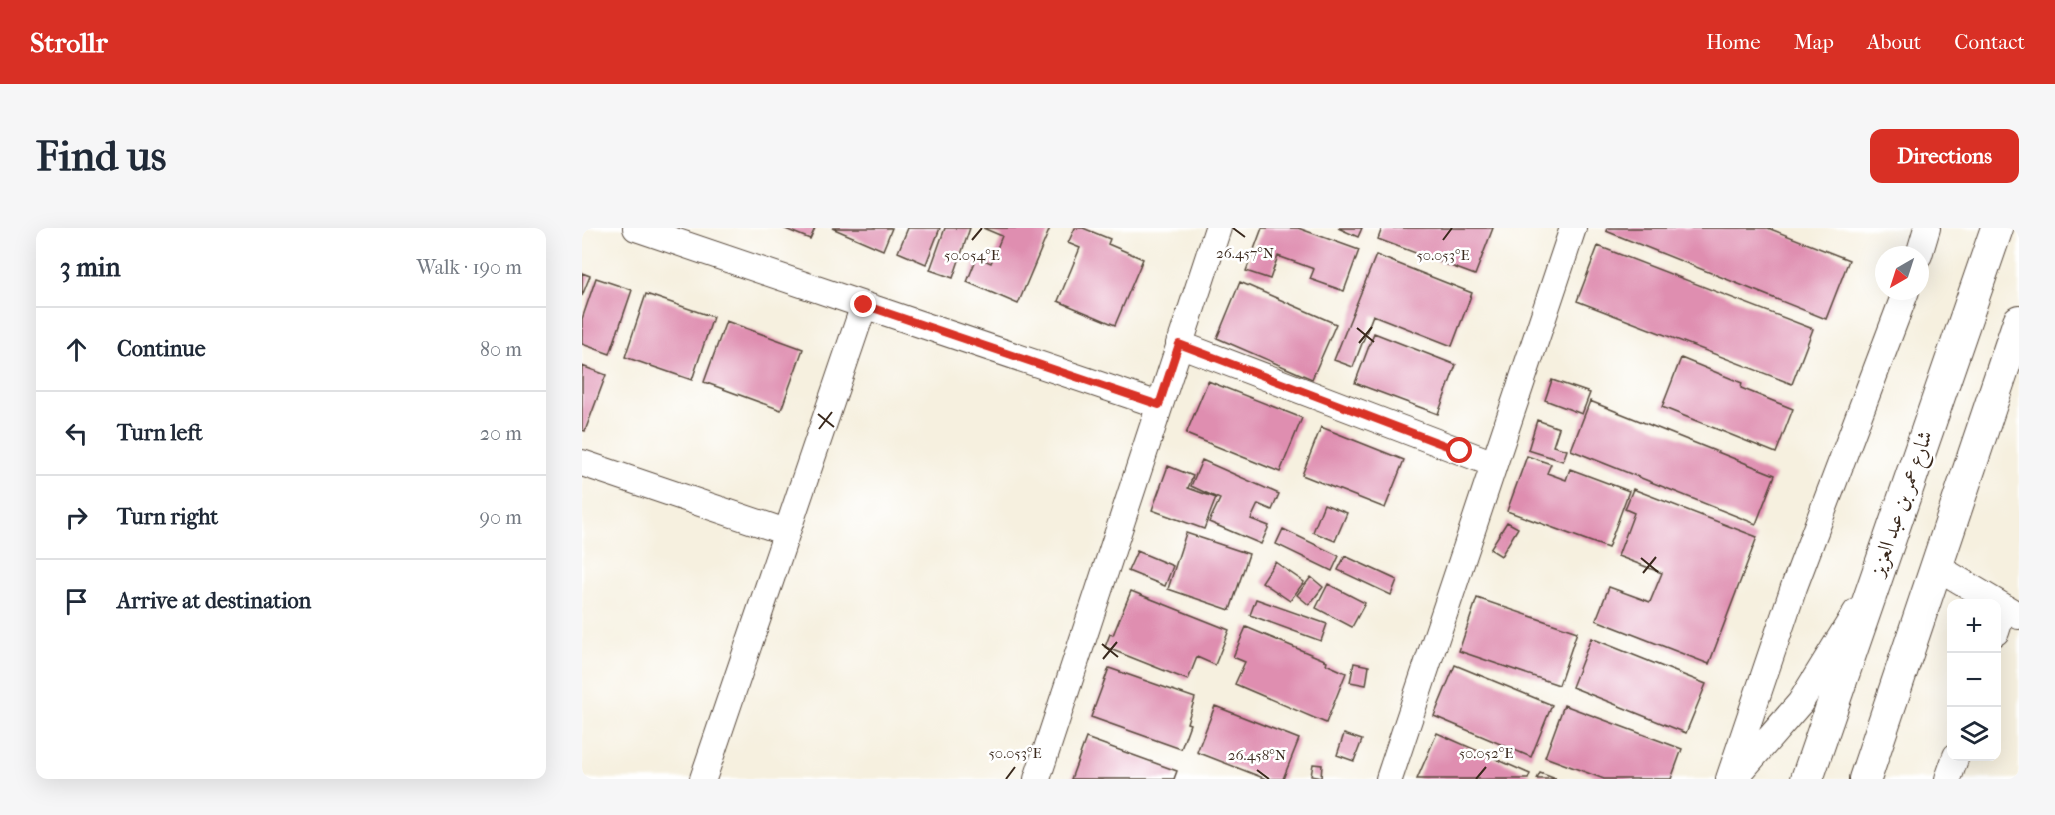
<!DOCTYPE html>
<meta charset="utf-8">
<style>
:root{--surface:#fff;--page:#f6f6f7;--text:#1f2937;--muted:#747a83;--line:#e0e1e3;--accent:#d93025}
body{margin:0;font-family:"IM FELL French Canon",Amiri,serif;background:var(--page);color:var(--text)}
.controls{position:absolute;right:18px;bottom:18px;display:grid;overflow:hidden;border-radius:12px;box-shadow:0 6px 24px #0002}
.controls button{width:54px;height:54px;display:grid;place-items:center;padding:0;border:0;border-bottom:2px solid var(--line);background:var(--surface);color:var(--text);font:30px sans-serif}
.compass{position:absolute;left:1293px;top:18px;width:54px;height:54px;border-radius:50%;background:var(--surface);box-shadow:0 6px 24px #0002;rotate:219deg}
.stop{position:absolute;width:18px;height:18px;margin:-14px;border:4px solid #d93025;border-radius:50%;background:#fff}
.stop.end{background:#d93025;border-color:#fff;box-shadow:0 2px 6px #0008}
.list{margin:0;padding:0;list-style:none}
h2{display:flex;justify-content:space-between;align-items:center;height:78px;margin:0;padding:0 24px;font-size:26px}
h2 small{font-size:20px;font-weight:400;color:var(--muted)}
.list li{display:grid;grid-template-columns:39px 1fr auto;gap:18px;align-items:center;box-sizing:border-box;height:84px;padding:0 24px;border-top:2px solid var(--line)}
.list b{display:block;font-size:22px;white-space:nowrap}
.list em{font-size:20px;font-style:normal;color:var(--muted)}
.icon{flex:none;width:33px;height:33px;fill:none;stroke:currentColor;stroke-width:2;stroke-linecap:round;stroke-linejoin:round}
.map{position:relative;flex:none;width:1437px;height:551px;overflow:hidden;border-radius:12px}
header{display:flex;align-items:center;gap:36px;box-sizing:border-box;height:84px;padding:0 30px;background:var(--accent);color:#fff}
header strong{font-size:28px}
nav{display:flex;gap:33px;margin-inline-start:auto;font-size:21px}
.intro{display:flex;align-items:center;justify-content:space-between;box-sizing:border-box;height:144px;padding:0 36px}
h1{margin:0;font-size:42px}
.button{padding:15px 27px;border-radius:12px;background:var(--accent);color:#fff;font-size:21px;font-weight:700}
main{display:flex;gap:36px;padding:0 36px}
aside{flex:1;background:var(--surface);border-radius:12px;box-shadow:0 6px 24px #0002}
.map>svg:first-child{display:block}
</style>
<header>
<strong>Strollr</strong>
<nav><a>Home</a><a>Map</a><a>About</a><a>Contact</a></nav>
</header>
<div class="intro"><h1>Find us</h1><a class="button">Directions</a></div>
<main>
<aside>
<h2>3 min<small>Walk · 190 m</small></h2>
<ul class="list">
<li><svg class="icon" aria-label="ahead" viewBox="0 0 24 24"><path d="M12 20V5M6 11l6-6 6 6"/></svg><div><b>Continue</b></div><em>80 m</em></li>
<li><svg class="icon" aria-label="left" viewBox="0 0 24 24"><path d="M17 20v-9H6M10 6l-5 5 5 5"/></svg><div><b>Turn left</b></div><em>20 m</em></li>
<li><svg class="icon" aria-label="right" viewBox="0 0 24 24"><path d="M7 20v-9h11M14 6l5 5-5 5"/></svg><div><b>Turn right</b></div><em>90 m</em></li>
<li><svg class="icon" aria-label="arrive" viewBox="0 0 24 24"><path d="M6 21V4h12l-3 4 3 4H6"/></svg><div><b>Arrive at destination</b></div></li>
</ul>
</aside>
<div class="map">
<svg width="1437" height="551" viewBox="0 0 1437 551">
<rect width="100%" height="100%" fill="#fff"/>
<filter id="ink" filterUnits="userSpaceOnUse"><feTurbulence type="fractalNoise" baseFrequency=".0167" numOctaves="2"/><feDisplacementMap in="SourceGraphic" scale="12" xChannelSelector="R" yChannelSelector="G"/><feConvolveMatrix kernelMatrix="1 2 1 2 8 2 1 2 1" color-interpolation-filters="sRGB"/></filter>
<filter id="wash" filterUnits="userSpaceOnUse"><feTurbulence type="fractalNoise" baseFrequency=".008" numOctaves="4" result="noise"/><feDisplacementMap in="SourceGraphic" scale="24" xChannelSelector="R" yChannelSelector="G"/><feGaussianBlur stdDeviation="1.35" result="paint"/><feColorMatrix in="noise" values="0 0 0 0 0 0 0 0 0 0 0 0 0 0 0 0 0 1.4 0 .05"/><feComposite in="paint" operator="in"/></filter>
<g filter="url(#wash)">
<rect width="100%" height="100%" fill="#f6f0df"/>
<g id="blocks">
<!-- building -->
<path fill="#df8eb0" d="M201,0H233L228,11Z
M250,0H310L301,22Z
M326,0H358L344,36L316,24Z
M363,0H388L371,50L348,42Z
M401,0H468L436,76L385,54L395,29L409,35L420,8Z
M493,0H501L528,11L526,16L561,31L533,97L476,73L498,20L486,15Z
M680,0H716L777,22L762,63L728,51L732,41L696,28L688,51L664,43Z
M756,0H780L776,9Z
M800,0H911L893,47L796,11Z
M1025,0H1186L1267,32L1244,91L1024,3Z
M1016,18L1231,101L1210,156L995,73Z
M794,27L890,65L870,118L791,87L771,139L752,132Z
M0,45L8,48L0,68Z
M14,50L50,62L28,126L0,116V91Z
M658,54L754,96L730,151L635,110Z
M64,66L131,89L110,152L43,129Z
M144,93L221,121L199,182L122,154Z
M792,105L874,137L856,186L773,155Z
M1099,130L1160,155L1159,160L1211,181L1194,225L1080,179Z
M0,138L24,147L3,203L0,202Z
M970,152L1008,165L1000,186L963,172Z
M626,153L720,190L698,244L604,206Z
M1008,173L1193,247L1174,296L989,222Z
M955,192L977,200L971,218L985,222L981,233L946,222Z
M739,199L822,232L803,280L720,247Z
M945,228L969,236L965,245L984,252L988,241L1047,263L1026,320L925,283Z
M620,232L697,266L690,282L676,276L669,291L687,298L679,316L627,294L638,271L609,258Z
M586,238L611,248L606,260L634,270L622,301L570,282Z
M1051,261L1175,309L1127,436L1014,392L1027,359L1068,374L1080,345L1036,328L1052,285L1043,281Z
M742,276L765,285L753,313L731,304Z
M925,294L936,300L919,328L908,321Z
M701,301L757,328L750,343L694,316Z
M604,305L667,326L648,382L586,361Z
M555,323L591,338L583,358L546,343Z
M763,328L815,352L809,367L756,342Z
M693,334L722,354L708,373L680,354Z
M729,349L741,359L727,377L715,367Z
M746,356L783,375L770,399L734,380Z
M549,363L647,402L633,437L615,429L606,452L523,419L528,406L531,407Z
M895,370L995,404L977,457L877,423Z
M674,371L745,396L739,413L668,387Z
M664,399L745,433L744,436L764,445L744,495L653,456L663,434L651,429Z
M1009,410L1124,456L1104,505L990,459Z
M772,435L787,438L784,457L768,454Z
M873,437L970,477L949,529L852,488Z
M527,440L613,470L605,495L608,496L599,521L509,489Z
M982,477L1100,521L1089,551H1022L963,529Z
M633,478L717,511L701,551H684L615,524Z
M855,505L948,546L946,551H835Z
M762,506L780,512L772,533L755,527Z
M504,510L595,543L592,551H489Z
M731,536L740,537L739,550L729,548Z
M958,545L974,551H955Z"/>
</g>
</g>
<g filter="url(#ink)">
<use href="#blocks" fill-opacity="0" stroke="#57483b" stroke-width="1.5"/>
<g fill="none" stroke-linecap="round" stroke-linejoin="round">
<!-- minor casing -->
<g stroke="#57483b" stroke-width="28">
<path id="minor" d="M54,0L577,177
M1337,27L1345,0
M597,116L912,236
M0,235L204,304
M1355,339L1437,388
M1414,404L1422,379
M121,551L282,77
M455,551L636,0
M807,551L991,0
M1147,551L1212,359L1324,63
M1152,551L1218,475L1274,384
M1366,551L1374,528"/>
</g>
<!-- major casing -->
<g stroke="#57483b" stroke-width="34">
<path id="major" d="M1225,551L1415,0
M1283,551L1437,93"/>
</g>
<!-- minor -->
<use href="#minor" stroke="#fff" stroke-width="26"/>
<!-- major -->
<use href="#major" stroke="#fff" stroke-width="32"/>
</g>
</g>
<g fill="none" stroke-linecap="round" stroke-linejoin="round" filter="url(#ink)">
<!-- route -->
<path stroke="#d93025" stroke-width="8" d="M282,77L577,177L597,116L878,223"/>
</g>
<!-- ticks -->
<path fill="none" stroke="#3b2a1e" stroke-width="2" d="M651,0L663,9M390,12L400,0M861,12L870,0M775,100L792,114M777,115L790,99M236,186L252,199M237,201L250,184M1059,330L1076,344M1061,345L1074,329M520,416L536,429M521,431L535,414M675,542L687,551M424,551L433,539M894,551L904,539"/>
<g text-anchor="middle" stroke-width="5" stroke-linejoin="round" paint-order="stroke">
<!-- street labels -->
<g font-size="21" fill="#3b2a1e" stroke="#fff">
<text transform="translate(1319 275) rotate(-71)" y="7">شارع عمر بن عبد العزيز</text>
</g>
</g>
<g font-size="15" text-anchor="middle" fill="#3b2a1e" stroke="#fff" stroke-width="5" stroke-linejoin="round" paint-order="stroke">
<text x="663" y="30">26.457°N</text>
<text x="390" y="32">50.054°E</text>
<text x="861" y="32">50.053°E</text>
<text x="433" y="530">50.053°E</text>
<text x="904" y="530">50.052°E</text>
<text x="675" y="532">26.458°N</text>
</g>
</svg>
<div class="controls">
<button>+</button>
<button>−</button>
<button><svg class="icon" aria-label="layers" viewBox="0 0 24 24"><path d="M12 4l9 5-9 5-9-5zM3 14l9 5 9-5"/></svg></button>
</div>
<svg class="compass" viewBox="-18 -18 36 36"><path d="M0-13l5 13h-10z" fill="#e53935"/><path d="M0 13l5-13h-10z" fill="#747a83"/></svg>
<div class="stop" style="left:878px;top:223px"></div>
<div class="stop end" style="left:282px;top:77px"></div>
</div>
</main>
